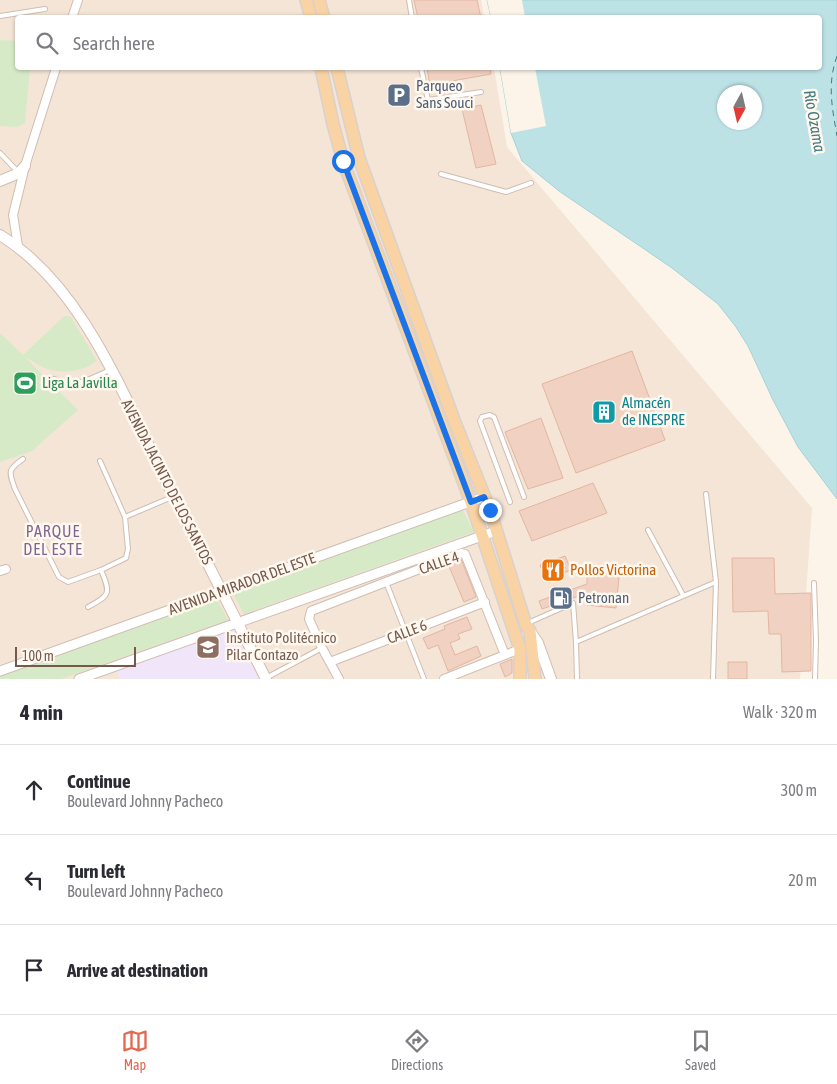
<!DOCTYPE html>
<meta charset="utf-8">
<style>
:root{--surface:#fff;--page:#f7f7f7;--text:#2b2b33;--muted:#7c7c81;--line:#e1e1e2;--accent:#e36851}
body{margin:0;font-family:"Asap Condensed",sans-serif;background:var(--page);color:var(--text)}
.compass{position:absolute;left:717px;top:85px;width:45px;height:45px;border-radius:50%;background:var(--surface);box-shadow:0 1px 4px #0004;rotate:188deg}
.scale{position:absolute;left:15px;bottom:12px;width:121px;box-sizing:border-box;padding-left:5px;border:2px solid #76594c;border-top:0;font-size:14px;line-height:18px;white-space:nowrap;color:#76594c;-webkit-text-stroke:4px #fff8ef;paint-order:stroke}
.stop{position:absolute;width:15px;height:15px;margin:-11px;border:4px solid #1a73e8;border-radius:50%;background:#fff}
.stop.end{background:#1a73e8;border-color:#fff;box-shadow:0 1px 5px #0008}
.list{margin:0;padding:0;list-style:none}
h2{display:flex;justify-content:space-between;align-items:center;height:65px;margin:0;padding:0 20px;font-size:21px}
h2 small{font-size:16px;font-weight:400;color:var(--muted)}
.list li{display:grid;grid-template-columns:32px 1fr auto;gap:15px;align-items:center;box-sizing:border-box;height:90px;padding:0 20px;border-top:1px solid var(--line)}
.list b{display:block;font-size:19px;white-space:nowrap}
.list p{margin:0;font-size:16px;white-space:nowrap;color:var(--muted)}
.list em{font-size:16px;font-style:normal;color:var(--muted)}
.icon{flex:none;width:28px;height:28px;fill:none;stroke:currentColor;stroke-width:2;stroke-linecap:round;stroke-linejoin:round}
.map{position:relative;flex:none;width:837px;height:679px;overflow:hidden}
.search{position:absolute;background:var(--surface);box-shadow:0 1px 4px #0004;left:15px;right:15px;top:15px;height:55px;display:flex;align-items:center;gap:12px;box-sizing:border-box;padding:0 18px;border-radius:5px;color:var(--muted);font-size:19px}
.sheet{height:335px;background:var(--surface)}
nav{display:flex;justify-content:space-around;align-items:center;box-sizing:border-box;height:70px;border-top:1px solid var(--line);background:var(--surface);font-size:14px;color:var(--muted)}
nav a{display:grid;justify-items:center;gap:2px}
nav .on{color:var(--accent)}
.map>svg:first-child{display:block}
</style>
<div class="map">
<svg width="837" height="679" viewBox="0 0 837 679">
<rect width="100%" height="100%" fill="#fcf3e9"/>
<!-- residential -->
<path fill="#f4e5d7" d="M0,0H481L484,17L18,18V68H494L507,147L812,508L800,679H0Z"/>
<!-- education -->
<path fill="#f0e5f9" d="M233,626L259,679H120L115,668Z"/>
<!-- green -->
<path fill="#d7eac7" d="M0,40L17,41L18,68H30L25,123L17,127L0,126Z
M64,316L71,317L97,361C78,374 58,375 38,365C34,362 29,359 25,357L78,410L32,451L0,462V333L23,355Z
M462,509L474,532L244,614L231,590Z
M215,596L228,620L61,679H0V673Z"/>
<!-- water -->
<path fill="#bde2e6" stroke="#a3d3d7" fill-rule="evenodd" d="M487,0H837V499L798,447L773,400L748,346L736,327L718,304L672,268L559,191L522,161L511,133L500,68H820V18L491,17ZM724,92H754V122H724Z"/>
<!-- pier -->
<path fill="#fcf3e9" d="M487,0H522L525,17H491Z
M500,68H535L546,126L511,133Z"/>
<g fill="none" stroke-linecap="round" stroke-linejoin="round">
<!-- ferry -->
<path stroke="#437b82" stroke-width="1" stroke-dasharray="6 5" stroke-linecap="butt" d="M837,56C827,84 832,107 837,136"/>
</g>
<!-- building -->
<path fill="#f1d1c1" stroke="#e3b6a1" d="M414,0H477L481,18H418Z
M427,68H490L491,74L430,85Z
M481,105L496,164L476,168L462,109Z
M632,351L665,440L576,473L542,384Z
M541,418L563,478L528,489L505,432Z
M593,483L607,513L532,541L519,511Z
M565,556L571,570L546,580L540,565Z
M732,558H774L775,594L811,593V671L782,672L781,634H769L768,611L733,612Z
M461,559L476,597L464,602L448,564Z
M620,567L616,608L587,605V593L542,609L539,601L587,584V569Z
M467,617L472,629L458,634L460,639L450,643L455,655L477,646L481,656L448,671L438,645L428,649L423,638L445,629L444,626Z
M512,659V673L505,677L500,664Z
M728,662H747V679H728Z"/>
<g fill="none" stroke-linecap="round" stroke-linejoin="round">
<!-- service casing -->
<g stroke="#d0bdb1" stroke-width="6">
<path id="service" d="M409,0L412,18
M0,16L45,9
M421,68L428,100L481,92
M0,153L19,173
M441,174L506,192L531,183
M54,379C74,390 91,378 110,370
M23,459C7,470 9,472 15,489L59,577L68,582L101,570
M100,461L125,517
M706,494L716,582L713,679
M510,502L480,421L482,417L490,415L494,417L524,497
M648,530L683,595
M386,582L424,679
M814,583L816,641L815,679
M88,607C110,595 111,594 101,570L126,558L128,549L125,517L172,497
M528,623L573,603L576,642
M266,678L322,648
M577,679L576,642L716,582"/>
</g>
<!-- minor casing -->
<g stroke="#d0bdb1" stroke-width="10">
<path id="minor" d="M72,18L78,0
M18,246L13,215L25,166L56,68
M0,571L6,569
M330,662L485,602
M339,679L322,648L309,619L311,611L461,553L465,554L505,655
M444,679L520,649"/>
</g>
<!-- tertiary casing -->
<g stroke="#d0bdb1" stroke-width="11">
<path id="tertiary" d="M0,671L484,497
M79,679L496,531"/>
</g>
<!-- secondary casing -->
<g stroke="#d3bcae" stroke-width="12">
<path id="secondary" d="M0,181L19,173L25,166
M0,235C81,285 121,390 162,473C196,541 231,610 266,679
M530,631L538,643L551,679"/>
</g>
<!-- primary casing -->
<g stroke="#d9d1cd" stroke-width="14">
<path id="primary" d="M306,0L311,18
M319,0L324,18
M321,68L333,124L343,161L471,502L520,649V679
M337,68L359,158L454,420L490,510L526,625L530,631L535,679"/>
</g>
<!-- service -->
<use href="#service" stroke="#fff" stroke-width="4"/>
<!-- minor -->
<use href="#minor" stroke="#fff" stroke-width="8"/>
<!-- tertiary -->
<use href="#tertiary" stroke="#fff" stroke-width="9"/>
<!-- secondary -->
<use href="#secondary" stroke="#fff" stroke-width="10"/>
<!-- primary -->
<use href="#primary" stroke="#f9d3a3" stroke-width="11"/>
</g>
<g fill="none" stroke-linecap="round" stroke-linejoin="round">
<!-- route -->
<path stroke="#1a73e8" stroke-width="6" d="M343,161L471,502L484,497L490,510"/>
</g>
<!-- icons -->
<defs>
<g id="parking-square" transform="scale(1.25)"><rect x="-9" y="-9" width="18" height="18" rx="4" fill="#5c6f8a" stroke="#fff8ef"/><path d="M-3.5-5.5H1a3.5 3.5 0 0 1 0 7H-1V5.5H-3.5ZM-1-3.4V-.6H.8a1.4 1.4 0 0 0 0-2.8Z" fill="#fff"/></g>
<g id="stadium-square" transform="scale(1.25)"><rect x="-9" y="-9" width="18" height="18" rx="4" fill="#2e9e5b" stroke="#fff8ef"/><path d="M0-5a6.5 5 0 1 0 0 10a6.5 5 0 1 0 0-10ZM-3.5-1.8h7v3.6h-7Z" fill="#fff"/></g>
<g id="building-square" transform="scale(1.25)"><rect x="-9" y="-9" width="18" height="18" rx="4" fill="#0f9aa8" stroke="#fff8ef"/><path d="M-4-6H4V6H1V3H-1V6H-4ZM-2.5-4.3h1.7v1.8h-1.7ZM.8-4.3h1.7v1.8H.8ZM-2.5-1h1.7V.8h-1.7ZM.8-1h1.7V.8H.8Z" fill="#fff"/></g>
<g id="restaurant-square" transform="scale(1.25)"><rect x="-9" y="-9" width="18" height="18" rx="4" fill="#e8710a" stroke="#fff8ef"/><path d="M-5-6h1v4h1v-4h1v4h1v-4h1v5L-1.5 .5V6h-2V.5L-5-1ZM5-6V6H3V1.5H1.5Q1.5-4 5-6Z" fill="#fff"/></g>
<g id="fuel-square" transform="scale(1.25)"><rect x="-9" y="-9" width="18" height="18" rx="4" fill="#5c6f8a" stroke="#fff8ef"/><path d="M-5.5-6h7V0h2V4h1.3V-2.5L3-4.5l.8-.8L6-3V5H2.5V1h-1V6h-7ZM-4.2-4.7v3.2H.2V-4.7Z" fill="#fff"/></g>
<g id="school-square" transform="scale(1.25)"><rect x="-9" y="-9" width="18" height="18" rx="4" fill="#8d6e63" stroke="#fff8ef"/><path d="M0-5L7-2L0 1L-7-2ZM-4 1L0 2.5L4 1V4Q0 6-4 4Z" fill="#fff"/></g>
</defs>
<g fill-rule="evenodd">
<use href="#parking-square" x="399" y="95"/>
<use href="#stadium-square" x="25" y="383"/>
<use href="#building-square" x="604" y="412"/>
<use href="#restaurant-square" x="553" y="570"/>
<use href="#fuel-square" x="561" y="598"/>
<use href="#school-square" x="208" y="647"/>
</g>
<g text-anchor="middle" stroke-width="5" stroke-linejoin="round" paint-order="stroke">
<!-- service labels -->
<g font-size="15" fill="#4e5e75" stroke="#fff8ef" text-anchor="start">
<text x="416" y="91">Parqueo<tspan x="416" dy="17">Sans Souci</tspan></text>
<text x="578" y="603">Petronan</text>
</g>
<!-- leisure labels -->
<g font-size="15" fill="#27864d" stroke="#fff8ef" text-anchor="start">
<text x="42" y="388">Liga La Javilla</text>
</g>
<!-- culture labels -->
<g font-size="15" fill="#0d838f" stroke="#fff8ef" text-anchor="start">
<text x="622" y="408">Almacén<tspan x="622" dy="17">de INESPRE</tspan></text>
</g>
<!-- street labels -->
<g font-size="15" fill="#76594c" stroke="#fff8ef">
<text transform="translate(167 482) rotate(63)" y="5">AVENIDA JACINTO DE LOS SANTOS</text>
<text transform="translate(439 563) rotate(-19)" y="5">CALLE 4</text>
<text transform="translate(242 584) rotate(-20)" y="5">AVENIDA MIRADOR DEL ESTE</text>
<text transform="translate(407 632) rotate(-21)" y="5">CALLE 6</text>
</g>
<!-- food labels -->
<g font-size="15" fill="#c56008" stroke="#fff8ef" text-anchor="start">
<text x="570" y="575">Pollos Victorina</text>
</g>
<!-- education labels -->
<g font-size="15" fill="#785e54" stroke="#fff8ef" text-anchor="start">
<text x="226" y="643">Instituto Politécnico<tspan x="226" dy="17">Pilar Contazo</tspan></text>
</g>
<!-- water labels -->
<g font-size="16" font-style="italic" fill="#437b82" stroke="#fff8ef">
<text transform="translate(815 121) rotate(80)" y="6">Río Ozama</text>
</g>
<!-- neighbourhood labels -->
<g font-size="16" letter-spacing="1" fill="#806592" stroke="#fff8ef">
<text x="53" y="537">PARQUE<tspan x="53" dy="18">DEL ESTE</tspan></text>
</g>
</g>
</svg>
<svg class="compass" viewBox="-18 -18 36 36"><path d="M0-13l5 13h-10z" fill="#e53935"/><path d="M0 13l5-13h-10z" fill="#7c7c81"/></svg>
<div class="scale">100 m</div>
<div class="stop" style="left:343px;top:161px"></div>
<div class="stop end" style="left:490px;top:510px"></div>
<div class="search"><svg class="icon" aria-label="search" viewBox="0 0 24 24"><circle cx="10" cy="10" r="6"/><path d="M15 15l6 6"/></svg>Search here</div>
</div>
<section class="sheet">
<h2>4 min<small>Walk · 320 m</small></h2>
<ul class="list">
<li><svg class="icon" aria-label="ahead" viewBox="0 0 24 24"><path d="M12 20V5M6 11l6-6 6 6"/></svg><div><b>Continue</b><p>Boulevard Johnny Pacheco</p></div><em>300 m</em></li>
<li><svg class="icon" aria-label="left" viewBox="0 0 24 24"><path d="M17 20v-9H6M10 6l-5 5 5 5"/></svg><div><b>Turn left</b><p>Boulevard Johnny Pacheco</p></div><em>20 m</em></li>
<li><svg class="icon" aria-label="arrive" viewBox="0 0 24 24"><path d="M6 21V4h12l-3 4 3 4H6"/></svg><div><b>Arrive at destination</b></div></li>
</ul>
</section>
<nav>
<a class="on"><svg class="icon" aria-label="map" viewBox="0 0 24 24"><path d="M3 6l6-2 6 2 6-2v14l-6 2-6-2-6 2zM9 4v14M15 6v14"/></svg>Map</a>
<a><svg class="icon" aria-label="directions" viewBox="0 0 24 24"><path d="M12 3l9 9-9 9-9-9zM9 14v-3h6M13 9l2 2-2 2"/></svg>Directions</a>
<a><svg class="icon" aria-label="saved" viewBox="0 0 24 24"><path d="M7 4h10v16l-5-4-5 4z"/></svg>Saved</a>
</nav>
